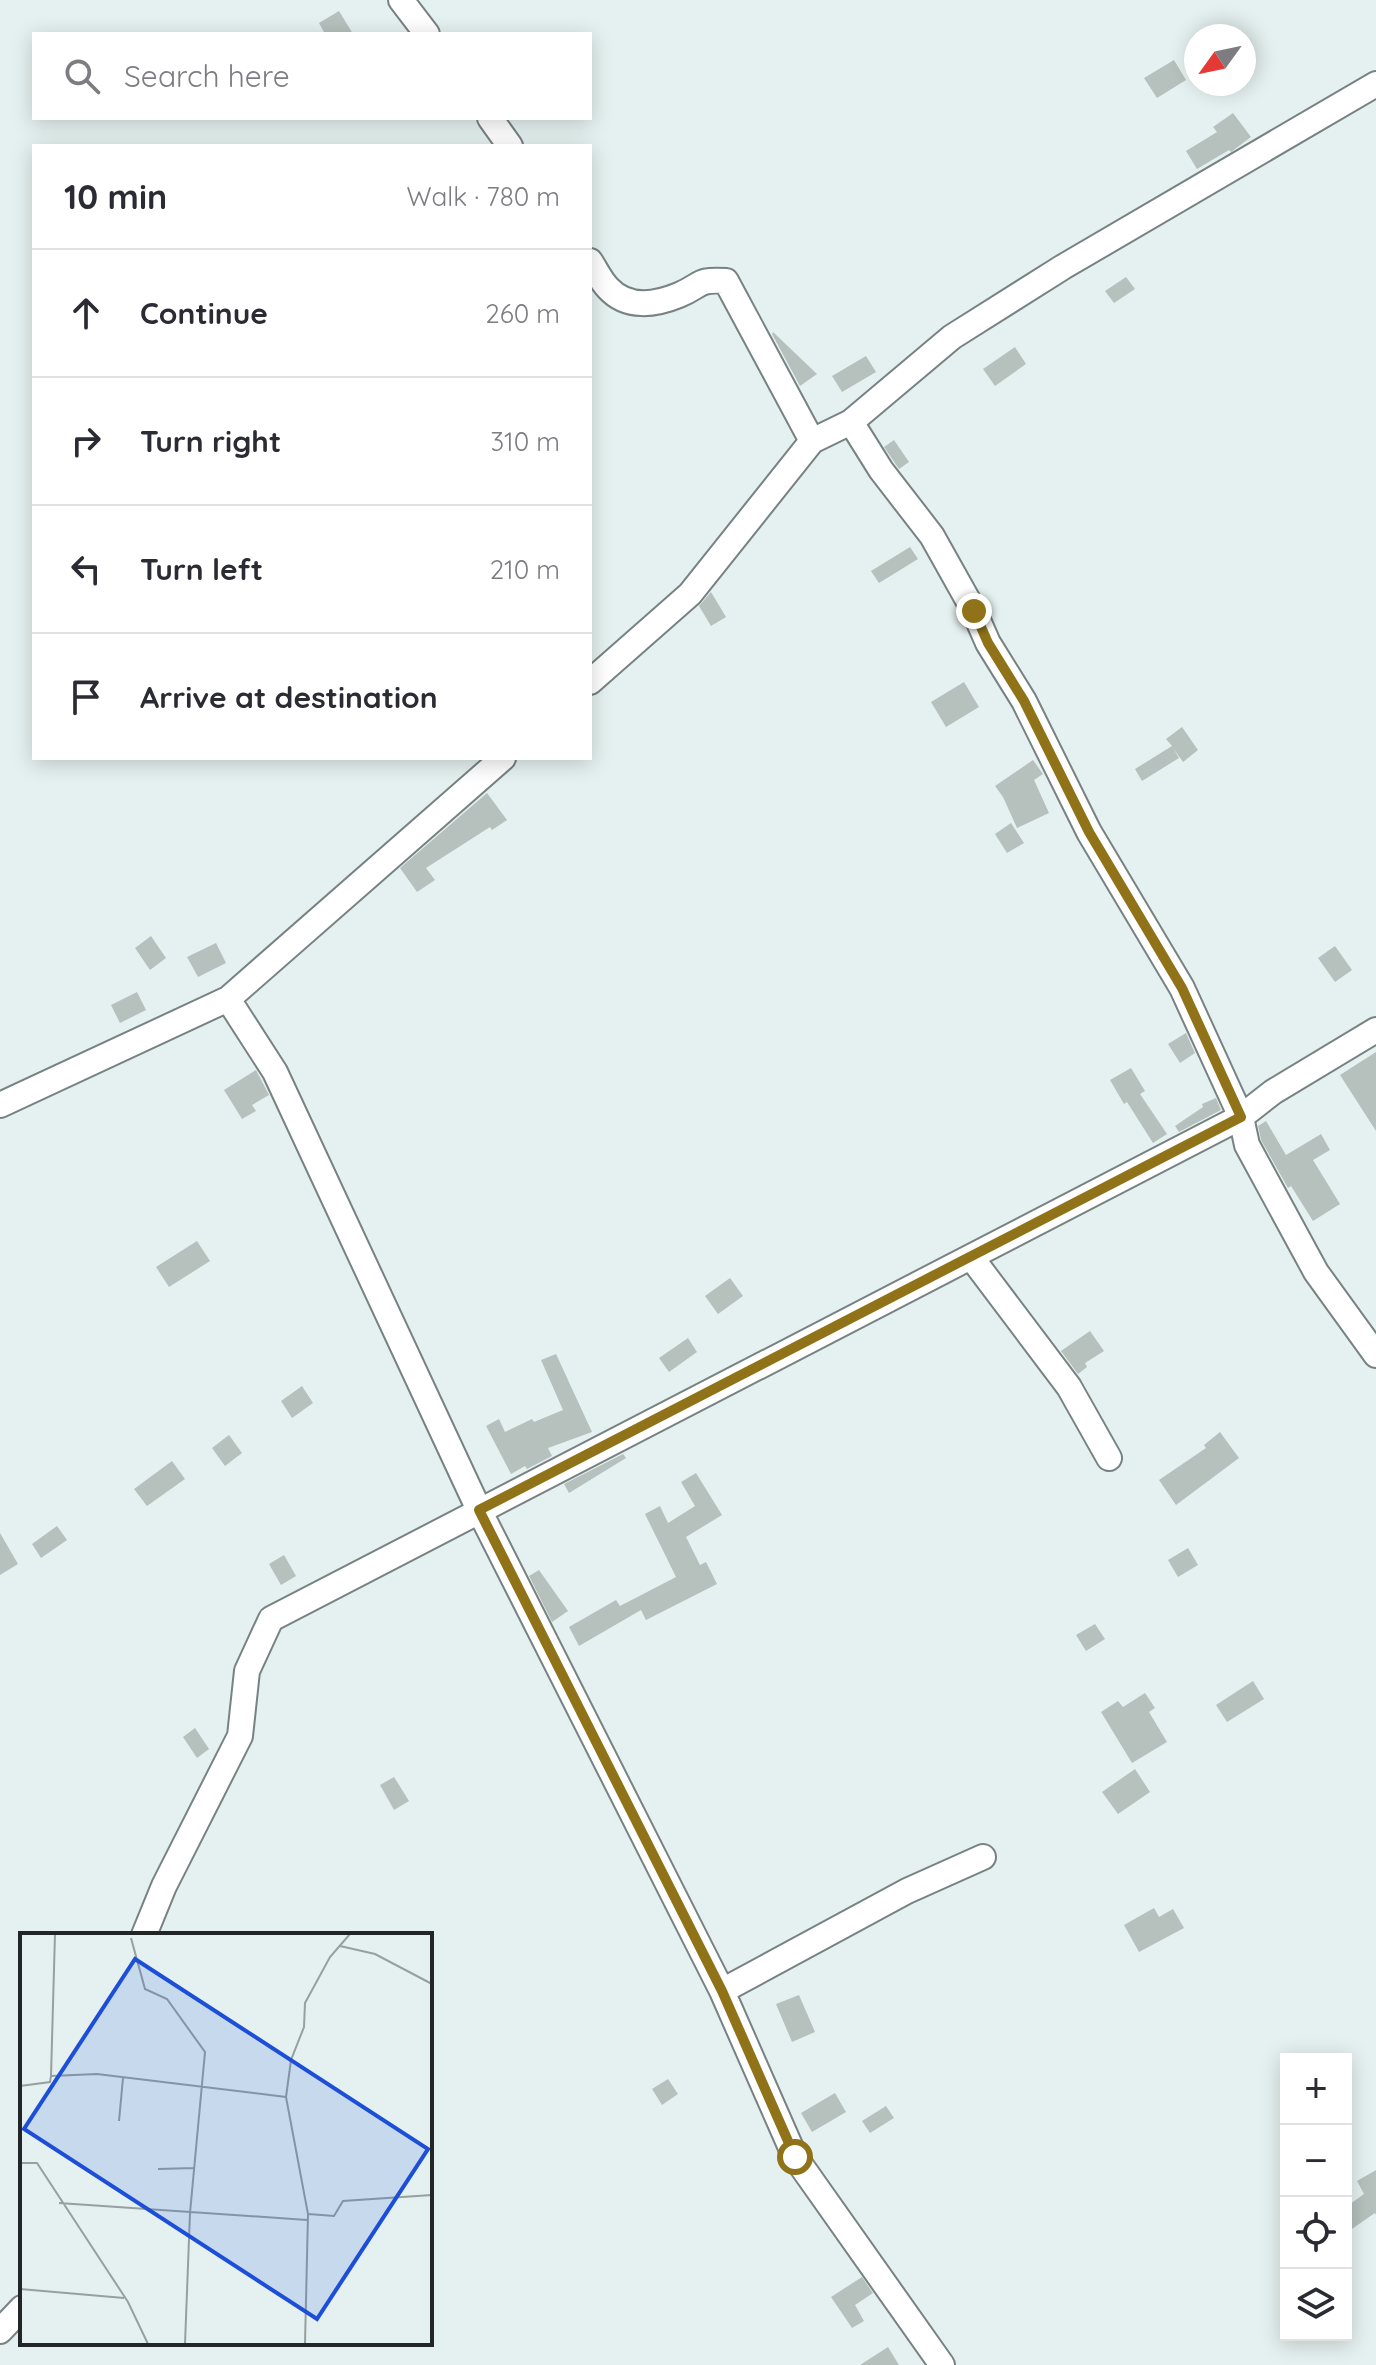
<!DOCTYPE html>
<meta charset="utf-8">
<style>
:root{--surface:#fff;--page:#f7f7f7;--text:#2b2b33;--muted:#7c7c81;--line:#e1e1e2}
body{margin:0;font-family:Quicksand,sans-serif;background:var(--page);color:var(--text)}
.controls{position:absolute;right:24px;bottom:24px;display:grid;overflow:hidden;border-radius:0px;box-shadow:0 4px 20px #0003}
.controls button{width:72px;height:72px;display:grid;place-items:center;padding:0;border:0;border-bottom:2px solid var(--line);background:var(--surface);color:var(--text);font:40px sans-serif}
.compass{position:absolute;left:1184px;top:24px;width:72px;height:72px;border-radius:50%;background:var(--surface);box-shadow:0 4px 20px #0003;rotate:237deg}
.stop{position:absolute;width:24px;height:24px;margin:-18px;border:6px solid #907319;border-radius:50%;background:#fff}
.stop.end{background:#907319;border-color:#fff;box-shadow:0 2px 8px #0008}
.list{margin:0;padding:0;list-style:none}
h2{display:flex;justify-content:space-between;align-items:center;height:104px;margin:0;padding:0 32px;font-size:34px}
h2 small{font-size:26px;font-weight:400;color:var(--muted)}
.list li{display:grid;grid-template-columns:52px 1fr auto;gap:24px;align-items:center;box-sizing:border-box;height:128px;padding:0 32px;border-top:2px solid var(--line)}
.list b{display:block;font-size:30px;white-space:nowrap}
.list em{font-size:26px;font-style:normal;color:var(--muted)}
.icon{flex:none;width:44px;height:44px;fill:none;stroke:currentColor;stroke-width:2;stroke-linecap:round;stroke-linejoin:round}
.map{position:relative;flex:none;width:1376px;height:2365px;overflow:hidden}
.search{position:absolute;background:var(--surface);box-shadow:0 4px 20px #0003;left:32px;top:32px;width:560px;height:88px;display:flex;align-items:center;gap:20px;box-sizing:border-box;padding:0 28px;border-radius:0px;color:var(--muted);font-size:30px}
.panel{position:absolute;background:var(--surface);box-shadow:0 4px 20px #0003;left:32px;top:144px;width:560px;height:616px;border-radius:0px}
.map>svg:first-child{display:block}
</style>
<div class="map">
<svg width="1376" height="2365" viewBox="0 0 1376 2365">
<rect width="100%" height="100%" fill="#e5f1f0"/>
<!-- building -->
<path fill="#b6c0bd" d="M339,11L353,34H325L319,23Z
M1174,60L1186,80L1157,98L1144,78Z
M1233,113L1251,137L1231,152L1229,150L1197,169L1186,151L1217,132L1213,127Z
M1126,277L1135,289L1114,303L1105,291Z
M773,332L817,374L800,386L772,334Z
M1015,347L1026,364L995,386L983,369Z
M866,356L876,372L842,392L832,376Z
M894,440L909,462L899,469L884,447Z
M910,547L918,559L879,583L871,571Z
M711,592L726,617L711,626L699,606Z
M964,682L979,707L946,727L931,702Z
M1182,727L1198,750L1183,762L1173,748L1179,758L1142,781L1135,769L1172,746L1166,739Z
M1033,760L1043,774L1034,780L1049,813L1017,828L1003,797L995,786Z
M487,793L507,820L492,830L490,827L426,868L435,880L417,892L400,868Z
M1011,823L1024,843L1007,853L995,834Z
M151,936L166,958L150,970L135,948Z
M216,943L226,963L198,977L187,957Z
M1335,946L1352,970L1335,982L1318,958Z
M137,992L146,1010L120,1023L111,1005Z
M1186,1033L1195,1053L1180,1063L1168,1044Z
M1376,1052V1131L1340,1075Z
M1131,1068L1145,1091L1140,1094L1167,1134L1153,1143L1127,1102L1124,1104L1110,1080Z
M256,1070L269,1095L252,1105L256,1111L242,1119L224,1090Z
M1216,1098L1221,1110L1179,1132L1175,1126L1203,1107L1202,1104Z
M1266,1121L1286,1155L1321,1134L1330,1150L1313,1160L1340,1204L1313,1221L1291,1186L1288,1188L1261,1140L1258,1126Z
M197,1241L210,1261L169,1287L156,1267Z
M730,1278L743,1296L718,1314L705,1296Z
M1090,1331L1104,1351L1085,1363L1087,1367L1078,1374L1061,1351Z
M688,1338L697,1352L669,1372L659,1358Z
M556,1354L592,1432L548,1448L552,1456L527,1469L525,1466L511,1474L486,1426L499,1419L505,1432L532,1419L534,1422L563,1410L541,1360Z
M302,1386L313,1403L292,1418L281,1401Z
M1220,1432L1239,1458L1176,1505L1159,1480L1206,1448L1204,1445Z
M229,1435L242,1453L225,1466L212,1448Z
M623,1454L626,1458L569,1493L564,1484Z
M172,1461L185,1479L147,1506L134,1489Z
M696,1473L722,1515L686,1537L700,1565L706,1562L717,1584L646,1620L641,1610L579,1646L569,1627L616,1600L620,1606L676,1577L645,1514L660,1506L668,1523L695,1506L681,1482Z
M57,1526L67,1540L41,1558L32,1544Z
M0,1533L18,1564L0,1575Z
M1188,1548L1198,1565L1178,1577L1168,1560Z
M284,1555L296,1576L281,1585L269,1564Z
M539,1570L568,1611L552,1622L529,1576Z
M1095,1624L1105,1639L1086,1651L1076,1635Z
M1253,1681L1264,1699L1227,1722L1216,1705Z
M1145,1693L1155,1708L1149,1712L1167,1742L1132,1763L1101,1712L1118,1701L1123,1707Z
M195,1728L209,1749L197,1758L183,1737Z
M1135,1769L1150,1792L1118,1814L1102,1792Z
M394,1777L409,1801L394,1810L380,1785Z
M1154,1908L1159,1917L1173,1909L1184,1928L1139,1952L1124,1925Z
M799,1995L815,2032L792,2042L776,2004Z
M668,2079L678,2094L662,2105L652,2089Z
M835,2093L846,2112L812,2132L801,2113Z
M886,2106L894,2118L870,2133L862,2121Z
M1376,2170V2215L1375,2213L1346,2233V2207L1364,2194L1357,2181Z
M862,2277L873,2293L855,2305L864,2321L852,2328L831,2297Z
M888,2347L899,2365H860Z"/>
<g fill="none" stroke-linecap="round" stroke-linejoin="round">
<!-- minor casing -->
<g stroke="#788282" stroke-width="28">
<path id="minor" d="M401,0L427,34
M490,118L510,146
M590,261C596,270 601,281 608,288C627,309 655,305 679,295C703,285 696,279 726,281L812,441
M851,422L881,470L932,536L974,611L988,643L1024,701L1089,832L1182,988L1241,1117L1247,1145L1316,1272L1376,1355
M590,682L690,594L812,441L851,422L952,337L1063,267L1376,84
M228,999L275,1072L479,1510L722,1991L795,2157L942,2365
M0,1105L228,999L503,758
M971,1257L1069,1387L1109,1458
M144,1935L164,1886L240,1736L247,1671L271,1619L1241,1117L1273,1092L1376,1030
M722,1991L907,1891L983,1857
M0,2331L22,2308"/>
</g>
<!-- minor -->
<use href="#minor" stroke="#fff" stroke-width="24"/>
</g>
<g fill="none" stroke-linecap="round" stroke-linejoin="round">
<!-- route -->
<path stroke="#907319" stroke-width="10" d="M795,2157L722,1991L479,1510L1241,1117L1182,988L1089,832L1024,701L988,643L974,611"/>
</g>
<!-- overview -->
<g transform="translate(20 1933)">
<rect width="412" height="412" fill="#e5f1f0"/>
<path fill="none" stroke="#97a09f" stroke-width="2" d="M111,5L125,56L147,66L185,119L170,280L165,411M320,13L355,21L412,51M31,143L35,1M0,153L30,149L31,143L77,141L266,164M99,188L103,145M0,230H17L108,369L128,411M138,236L174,235M39,270L287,287M288,281L314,283L323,268L412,262M0,356L104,365M285,411L288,281L266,164L271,127L284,94L285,70L310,24L330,1"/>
<path fill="#1d4ed8" fill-opacity="0.15" stroke="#1d4ed8" stroke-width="4" d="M115,26L408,216L297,386L4,196Z"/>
<rect width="412" height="412" fill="none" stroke="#222626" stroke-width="4"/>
</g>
</svg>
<div class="controls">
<button>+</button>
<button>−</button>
<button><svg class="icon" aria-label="locate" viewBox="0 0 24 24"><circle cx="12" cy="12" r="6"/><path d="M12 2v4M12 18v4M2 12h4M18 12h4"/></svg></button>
<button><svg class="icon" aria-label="layers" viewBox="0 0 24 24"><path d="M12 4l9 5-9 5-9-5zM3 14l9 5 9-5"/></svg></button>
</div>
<svg class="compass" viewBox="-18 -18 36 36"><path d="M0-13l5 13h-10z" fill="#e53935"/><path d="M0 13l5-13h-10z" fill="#7c7c81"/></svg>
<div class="stop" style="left:795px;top:2157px"></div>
<div class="stop end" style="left:974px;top:611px"></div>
<div class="search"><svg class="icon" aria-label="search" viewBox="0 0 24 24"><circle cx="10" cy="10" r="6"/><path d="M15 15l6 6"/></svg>Search here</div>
<section class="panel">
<h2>10 min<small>Walk · 780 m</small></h2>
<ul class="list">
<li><svg class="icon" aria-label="ahead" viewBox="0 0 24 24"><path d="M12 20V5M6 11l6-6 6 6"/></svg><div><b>Continue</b></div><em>260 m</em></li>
<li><svg class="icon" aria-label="right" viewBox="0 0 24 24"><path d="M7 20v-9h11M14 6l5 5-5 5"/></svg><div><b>Turn right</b></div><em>310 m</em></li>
<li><svg class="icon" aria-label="left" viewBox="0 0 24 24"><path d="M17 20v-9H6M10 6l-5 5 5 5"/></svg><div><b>Turn left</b></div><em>210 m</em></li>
<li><svg class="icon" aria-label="arrive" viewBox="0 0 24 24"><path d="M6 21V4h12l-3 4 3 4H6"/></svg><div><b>Arrive at destination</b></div></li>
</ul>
</section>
</div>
